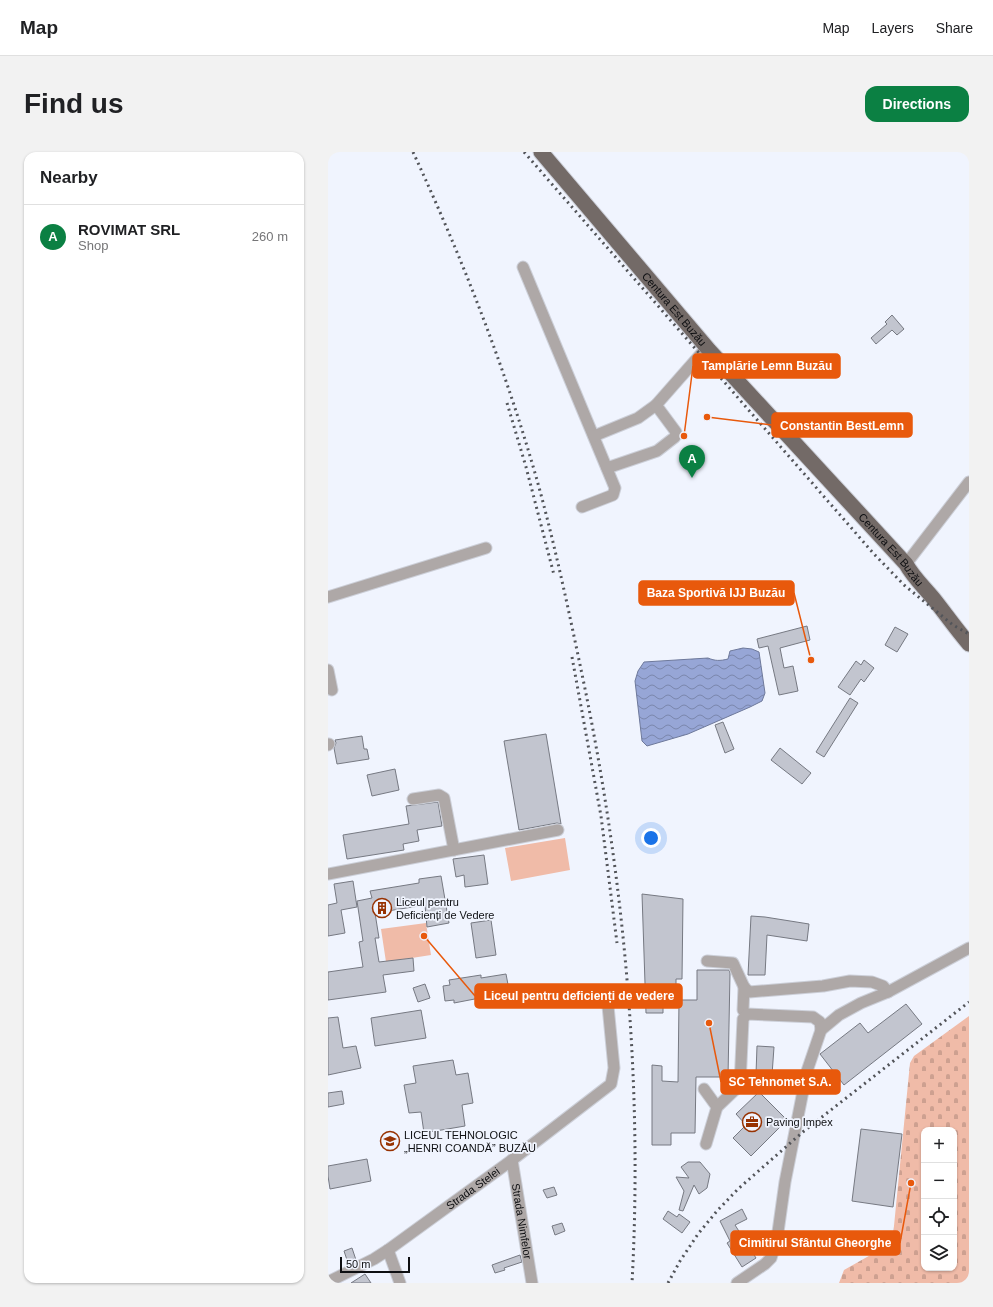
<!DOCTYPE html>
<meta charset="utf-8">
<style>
:root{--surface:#fff;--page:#f2f2f2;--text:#202124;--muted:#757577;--line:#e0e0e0;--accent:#0b8043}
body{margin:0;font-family:Arial,sans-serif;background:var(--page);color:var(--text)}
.controls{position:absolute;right:12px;bottom:12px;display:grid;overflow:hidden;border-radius:8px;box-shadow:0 1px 3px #0004}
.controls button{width:36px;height:36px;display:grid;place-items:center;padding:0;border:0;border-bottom:1px solid var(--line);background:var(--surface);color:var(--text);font:20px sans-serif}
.scale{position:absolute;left:12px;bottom:10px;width:70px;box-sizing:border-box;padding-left:4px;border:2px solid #0e0f12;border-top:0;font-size:11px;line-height:14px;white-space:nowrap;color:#0e0f12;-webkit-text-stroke:3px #f0f4fe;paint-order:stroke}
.you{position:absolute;left:323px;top:686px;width:14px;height:14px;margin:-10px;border:3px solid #fff;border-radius:50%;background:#1a73e8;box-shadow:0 0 0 6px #1a73e833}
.badge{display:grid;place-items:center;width:26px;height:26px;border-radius:50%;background:var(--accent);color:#fff;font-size:13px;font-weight:700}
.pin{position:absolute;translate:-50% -33px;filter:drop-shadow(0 1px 2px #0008)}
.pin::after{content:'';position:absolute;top:21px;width:14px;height:12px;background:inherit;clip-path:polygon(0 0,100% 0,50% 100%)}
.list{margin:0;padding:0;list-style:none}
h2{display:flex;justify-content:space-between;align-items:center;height:52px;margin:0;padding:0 16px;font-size:17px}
h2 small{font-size:13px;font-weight:400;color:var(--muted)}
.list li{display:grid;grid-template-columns:26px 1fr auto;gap:12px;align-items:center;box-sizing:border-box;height:64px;padding:0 16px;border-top:1px solid var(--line)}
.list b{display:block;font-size:15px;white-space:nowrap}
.list p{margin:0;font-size:13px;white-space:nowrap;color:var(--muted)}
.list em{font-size:13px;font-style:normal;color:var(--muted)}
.icon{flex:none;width:22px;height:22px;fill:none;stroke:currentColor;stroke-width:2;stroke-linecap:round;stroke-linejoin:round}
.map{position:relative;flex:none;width:641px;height:1131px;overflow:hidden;border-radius:12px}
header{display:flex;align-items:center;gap:24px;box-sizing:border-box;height:56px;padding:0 20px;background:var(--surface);border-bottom:1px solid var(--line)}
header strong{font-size:19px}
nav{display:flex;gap:22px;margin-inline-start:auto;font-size:14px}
.intro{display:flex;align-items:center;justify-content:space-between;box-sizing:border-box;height:96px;padding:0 24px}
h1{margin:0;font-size:28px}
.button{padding:10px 18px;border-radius:12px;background:var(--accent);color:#fff;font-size:14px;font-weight:700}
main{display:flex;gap:24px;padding:0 24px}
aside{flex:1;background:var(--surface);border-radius:12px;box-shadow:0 1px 3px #0004}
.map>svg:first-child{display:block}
</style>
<header>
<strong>Map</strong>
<nav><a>Map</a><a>Layers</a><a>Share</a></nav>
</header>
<div class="intro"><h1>Find us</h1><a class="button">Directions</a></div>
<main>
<aside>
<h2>Nearby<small></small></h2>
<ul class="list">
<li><span class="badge">A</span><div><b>ROVIMAT SRL</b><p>Shop</p></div><em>260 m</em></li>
</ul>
</aside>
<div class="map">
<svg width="641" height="1131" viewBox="0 0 641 1131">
<defs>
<pattern id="cemetery-stones" width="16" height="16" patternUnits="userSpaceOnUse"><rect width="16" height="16" fill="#f0bba8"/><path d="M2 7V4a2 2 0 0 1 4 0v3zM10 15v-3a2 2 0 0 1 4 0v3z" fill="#cda090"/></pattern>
<pattern id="water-waves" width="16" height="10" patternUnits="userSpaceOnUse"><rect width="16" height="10" fill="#97a6d6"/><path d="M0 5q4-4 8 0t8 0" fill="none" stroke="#7a86ac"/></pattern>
</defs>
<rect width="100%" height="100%" fill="#f0f4fe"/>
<!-- cemetery -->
<path fill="url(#cemetery-stones)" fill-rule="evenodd" d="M641,864V1131H511L516,1118L562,1092L565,1084L582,911L586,904ZM596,978H626V1116H596Z"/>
<!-- green -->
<path fill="#f0bba8" d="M237,686L242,718L183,729L177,696Z
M98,771L103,803L58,810L53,777Z"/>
<!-- water -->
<path fill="url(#water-waves)" stroke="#6e799b" d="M415,496L424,497L431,500L437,541L434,549L422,555L360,582L319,594L314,589L307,529L310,519L316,510L380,506C387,509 392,509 400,507L402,499Z"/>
<!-- building -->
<path fill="#c2c5cf" stroke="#767982" d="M564,163L576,177L569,183L564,178L548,192L543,186L559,172L557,170Z
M479,474L482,488L452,496L456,516L465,514L470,539L451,543L440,494L431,496L429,487Z
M567,475L580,482L569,500L557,493Z
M536,508L546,516L536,530L533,527L522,543L510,535L528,509L533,513Z
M522,546L530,551L496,605L488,600Z
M395,570L406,597L397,601L387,573Z
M218,582L233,672L229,671L191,678L176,589Z
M34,584L36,597H39L41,607L9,612L6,596L8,591L7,588Z
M452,596L483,621L474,632L443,608Z
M67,617L71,638L44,644L39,623Z
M110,650L114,674L89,678L91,689L75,692L76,698L19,707L15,683L81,672L78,654Z
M156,703L160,732L137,735L136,723L128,725L125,707Z
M113,724L121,771L99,775L97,753L47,761L51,786H47L51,810L85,806L86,819L55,823L58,840L0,848V820L35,815L31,790L35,789L29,749L44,746L42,739L91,731V727Z
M25,729L29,755L13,758L17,781L0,784V753L9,751L6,732Z
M314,742L355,747L354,827H348V841H335V861H318Z
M423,764L437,765L481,772L479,789L439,783L437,823H420Z
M163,768L168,803L148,806L143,771Z
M369,818H401L402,821L400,925H368L367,981H343V993H324V913L334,914V929L350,930L351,848H369Z
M178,822L181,838L156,842L157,845L126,851V848L117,849L115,834L122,833L121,828L153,823V826Z
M97,832L102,846L90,850L85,836Z
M578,852L594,872L516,933L492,902L532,871L540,881Z
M93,858L98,886L47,894L43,866Z
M10,865L15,896L28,894L33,916L0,923V866Z
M429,894L446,895L444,923L428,922Z
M125,908L128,923L140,921L145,951L134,953L137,974L96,981L93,960L81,961L76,933L88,931L85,914Z
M14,939L16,952L0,955V941Z
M431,940L459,968L423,1004L405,986L418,973L408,962Z
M533,977L574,982L565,1055L524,1049Z
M39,1007L43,1029L2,1037L0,1024V1014Z
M360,1010H372L382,1022L379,1036L371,1042L366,1033L355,1059L351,1058L356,1039L348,1025L361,1026L353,1015Z
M226,1035L229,1043L219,1046L215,1038Z
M414,1057L419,1067L407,1073L428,1106L414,1115L399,1091L402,1089L392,1069Z
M340,1059L349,1065L351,1062L362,1070L354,1081L335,1067Z
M234,1071L237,1079L227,1083L224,1074Z
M24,1096L28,1108L20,1111L16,1099Z
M192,1103L194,1110L176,1116L177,1118L167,1121L164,1113Z
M37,1122L43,1131H23Z"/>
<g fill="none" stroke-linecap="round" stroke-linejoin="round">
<!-- minor casing -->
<g stroke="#cccfd8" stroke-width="13">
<g id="minor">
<path d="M195,115L287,336L285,343L254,355"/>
<path d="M266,284L310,266L328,253L379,195"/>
<path d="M279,316L329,299L347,285L348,280L328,253"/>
<path d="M578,412L641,330"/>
<path d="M0,445L158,396"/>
<path d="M0,518L4,538"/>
<path d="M0,593L1,592"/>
<path d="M85,647L111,643L116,646L126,698"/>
<path d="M0,722L230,678"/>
<path d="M379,809L405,811L416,835L415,858"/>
<path d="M416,835L421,840L495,834L522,829L544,830L555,834L560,840"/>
<path d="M376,937L389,955"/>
<path d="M378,992L389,955L412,933L415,867L419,862L485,865L492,870L493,878"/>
<path id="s1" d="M184,1008L204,1131"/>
<path d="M60,1098L72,1131"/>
<path id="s2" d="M0,1130L46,1107L60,1098L184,1008L283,932L286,916L280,854C272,843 263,843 250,841"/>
<path d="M409,1131L437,1112L443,1106L449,1087L457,1030L479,919L493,878L511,863L533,851L560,840L641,796"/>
</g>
</g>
<!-- major casing -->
<g stroke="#cccfd8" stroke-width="17">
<g id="major">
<path id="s3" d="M213,0L381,198L578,412C585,425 596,435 605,446C617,461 628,477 641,492"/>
</g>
</g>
<!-- minor -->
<use href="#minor" stroke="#aea8a7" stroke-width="11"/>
<!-- major -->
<use href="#major" stroke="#736a67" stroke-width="15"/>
<!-- rail -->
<path stroke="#525459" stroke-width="3" stroke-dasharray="2 4" stroke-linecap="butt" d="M85,0C134,106 177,215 209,328C227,393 241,460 255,527C296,725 315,929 304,1131
M196,0L546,402L576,433L598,451L625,473L641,482
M179,251L198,315L226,423
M244,505L273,664L289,791
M340,1131L352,1109L370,1082L389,1059L410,1037L476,979L641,850"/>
</g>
<!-- icons -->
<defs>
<g id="building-ring" transform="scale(1)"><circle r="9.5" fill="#f0f4fe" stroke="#973202" stroke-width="1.5"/><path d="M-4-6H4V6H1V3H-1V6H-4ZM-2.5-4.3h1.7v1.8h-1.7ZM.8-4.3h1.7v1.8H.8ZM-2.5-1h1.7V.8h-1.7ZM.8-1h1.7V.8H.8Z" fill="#973202"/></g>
<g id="office-ring" transform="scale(1)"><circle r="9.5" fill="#f0f4fe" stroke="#973202" stroke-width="1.5"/><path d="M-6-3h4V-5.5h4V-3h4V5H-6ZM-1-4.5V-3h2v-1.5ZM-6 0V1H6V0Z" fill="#973202"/></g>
<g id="school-ring" transform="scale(1)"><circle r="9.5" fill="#f0f4fe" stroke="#973202" stroke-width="1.5"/><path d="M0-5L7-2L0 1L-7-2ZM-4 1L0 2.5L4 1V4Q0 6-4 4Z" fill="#973202"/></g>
</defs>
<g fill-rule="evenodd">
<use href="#building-ring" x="54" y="756"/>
<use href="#office-ring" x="424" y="970"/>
<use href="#school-ring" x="62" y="989"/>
</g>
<g text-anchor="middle" stroke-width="3.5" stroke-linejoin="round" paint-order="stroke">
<!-- street labels -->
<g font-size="11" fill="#0e0f12" stroke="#f0f4fe">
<text dy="4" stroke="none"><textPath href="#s3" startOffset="206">Centura Est Buzău</textPath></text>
<text dy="4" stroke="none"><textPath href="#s3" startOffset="530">Centura Est Buzău</textPath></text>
<text dy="4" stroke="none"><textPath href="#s2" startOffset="173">Strada Stelei</textPath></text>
<text dy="4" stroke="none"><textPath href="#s1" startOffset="62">Strada Nimfelor</textPath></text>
</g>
<!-- poi labels -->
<g font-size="11" fill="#0e0f12" stroke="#f0f4fe" text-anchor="start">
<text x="68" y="754">Liceul pentru<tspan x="68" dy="13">Deficienți de Vedere</tspan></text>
<text x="438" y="974">Paving Impex</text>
<text x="76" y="987">LICEUL TEHNOLOGIC<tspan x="76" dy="13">„HENRI COANDĂ” BUZĂU</tspan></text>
</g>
</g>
<!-- callouts -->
<path fill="none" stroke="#e8590c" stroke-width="1.5" d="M356 284L365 214M379 265L444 273M483 508L466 441M96 784L147 844M381 871L393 930M583 1031L572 1091"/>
<g fill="#e8590c" stroke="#f0f4fe" stroke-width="1.5">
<circle cx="356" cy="284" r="4"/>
<circle cx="379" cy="265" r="4"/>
<circle cx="483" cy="508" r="4"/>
<circle cx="96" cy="784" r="4"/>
<circle cx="381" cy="871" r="4"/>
<circle cx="583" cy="1031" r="4"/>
</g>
<g fill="#e8590c" stroke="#e8590c" stroke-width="1.5">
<rect x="365" y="202" width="147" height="24" rx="4"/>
<rect x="444" y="261" width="140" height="24" rx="4"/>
<rect x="311" y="429" width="155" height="24" rx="4"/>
<rect x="147" y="832" width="207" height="24" rx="4"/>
<rect x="393" y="918" width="119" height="24" rx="4"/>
<rect x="403" y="1079" width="169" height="24" rx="4"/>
</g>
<g font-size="12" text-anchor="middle" font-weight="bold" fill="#fff">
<text x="439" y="218">Tamplărie Lemn Buzău</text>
<text x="514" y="278">Constantin BestLemn</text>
<text x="388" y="445">Baza Sportivă IJJ Buzău</text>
<text x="251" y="848">Liceul pentru deficienți de vedere</text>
<text x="452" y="934">SC Tehnomet S.A.</text>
<text x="487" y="1095">Cimitirul Sfântul Gheorghe</text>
</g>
</svg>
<div class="controls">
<button>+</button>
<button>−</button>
<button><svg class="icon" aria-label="locate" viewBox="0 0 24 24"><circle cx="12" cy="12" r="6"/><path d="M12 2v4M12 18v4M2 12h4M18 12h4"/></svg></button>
<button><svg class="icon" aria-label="layers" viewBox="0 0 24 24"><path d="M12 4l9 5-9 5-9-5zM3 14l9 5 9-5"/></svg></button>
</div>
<div class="scale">50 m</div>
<div class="you"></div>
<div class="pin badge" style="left:364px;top:326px">A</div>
</div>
</main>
